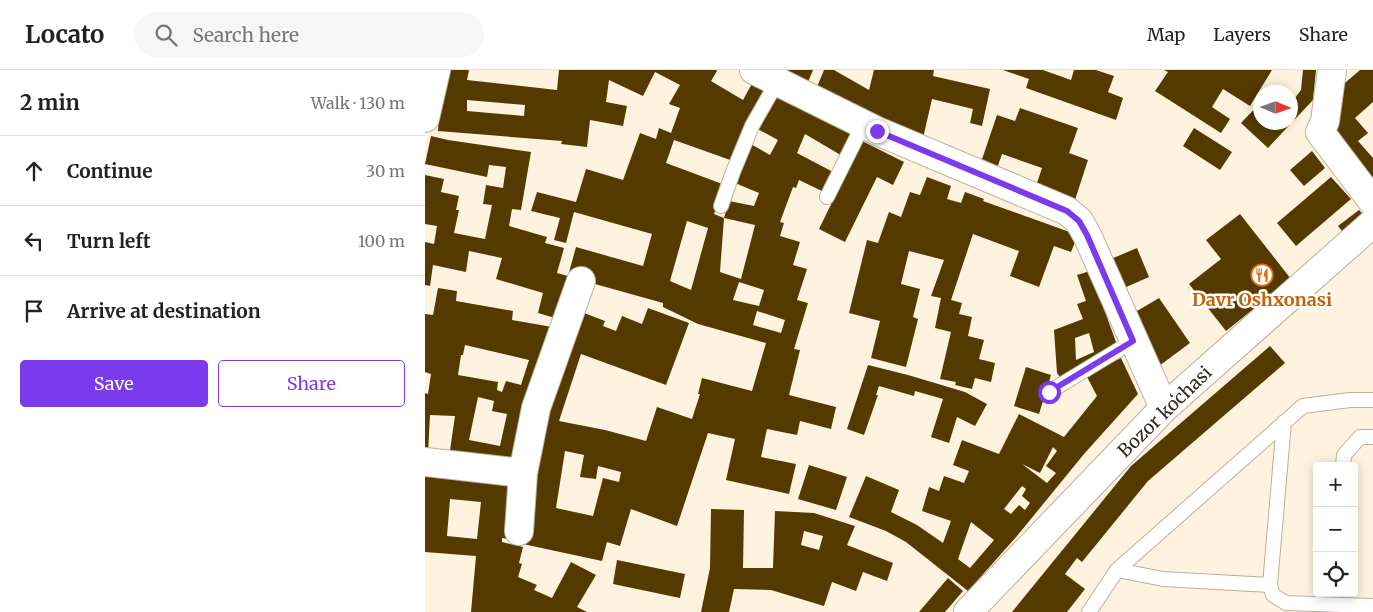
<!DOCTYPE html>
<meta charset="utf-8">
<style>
:root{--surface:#fff;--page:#f6f6f6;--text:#222;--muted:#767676;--line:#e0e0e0;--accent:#7c3aed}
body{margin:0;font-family:Merriweather,serif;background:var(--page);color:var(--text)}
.controls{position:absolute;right:15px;bottom:15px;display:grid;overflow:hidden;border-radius:5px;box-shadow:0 2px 12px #0003}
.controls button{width:45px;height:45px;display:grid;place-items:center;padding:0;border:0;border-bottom:1px solid var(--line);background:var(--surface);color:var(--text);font:25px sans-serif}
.compass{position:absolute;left:828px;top:15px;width:45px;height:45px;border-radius:50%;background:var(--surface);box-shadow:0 2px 12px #0003;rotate:92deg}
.stop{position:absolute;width:15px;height:15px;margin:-11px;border:4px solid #7c3aed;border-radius:50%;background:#fff}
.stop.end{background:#7c3aed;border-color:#fff;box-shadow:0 1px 5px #0008}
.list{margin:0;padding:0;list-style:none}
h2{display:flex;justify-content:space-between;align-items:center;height:65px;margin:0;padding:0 20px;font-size:21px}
h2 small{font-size:16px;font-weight:400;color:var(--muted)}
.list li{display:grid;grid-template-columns:32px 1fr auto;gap:15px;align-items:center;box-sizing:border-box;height:70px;padding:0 20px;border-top:1px solid var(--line)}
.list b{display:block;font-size:19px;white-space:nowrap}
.list em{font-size:16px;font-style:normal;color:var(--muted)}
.actions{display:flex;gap:10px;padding:15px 20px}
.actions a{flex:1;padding:11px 0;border:1px solid var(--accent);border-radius:5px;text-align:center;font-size:18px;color:var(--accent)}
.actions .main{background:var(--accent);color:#fff}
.icon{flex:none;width:28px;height:28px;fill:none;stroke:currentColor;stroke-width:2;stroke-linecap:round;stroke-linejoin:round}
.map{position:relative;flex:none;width:948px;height:542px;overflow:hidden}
header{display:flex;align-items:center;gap:30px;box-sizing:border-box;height:70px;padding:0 25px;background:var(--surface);border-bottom:1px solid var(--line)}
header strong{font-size:24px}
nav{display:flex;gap:28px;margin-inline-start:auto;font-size:18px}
.search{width:350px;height:45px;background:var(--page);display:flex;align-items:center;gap:12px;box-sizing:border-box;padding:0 18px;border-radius:28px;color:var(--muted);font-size:19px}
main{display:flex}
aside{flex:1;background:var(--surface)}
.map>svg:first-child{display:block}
</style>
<header>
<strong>Locato</strong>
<div class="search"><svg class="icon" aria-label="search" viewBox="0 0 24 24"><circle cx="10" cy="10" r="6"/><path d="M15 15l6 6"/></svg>Search here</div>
<nav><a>Map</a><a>Layers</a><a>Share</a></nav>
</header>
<main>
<aside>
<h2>2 min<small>Walk · 130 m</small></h2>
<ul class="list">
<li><svg class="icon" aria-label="ahead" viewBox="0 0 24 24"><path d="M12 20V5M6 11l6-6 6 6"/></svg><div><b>Continue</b></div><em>30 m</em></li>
<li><svg class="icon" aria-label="left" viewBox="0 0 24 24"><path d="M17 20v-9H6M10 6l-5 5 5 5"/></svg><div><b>Turn left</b></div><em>100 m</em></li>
<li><svg class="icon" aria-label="arrive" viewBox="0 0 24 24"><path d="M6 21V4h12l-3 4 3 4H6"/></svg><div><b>Arrive at destination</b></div></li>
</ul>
<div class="actions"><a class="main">Save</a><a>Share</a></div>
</aside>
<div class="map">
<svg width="948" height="542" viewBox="0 0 948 542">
<rect width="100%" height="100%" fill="#fff2de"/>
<!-- building -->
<path fill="#553a00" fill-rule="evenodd" d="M21,0H44L42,10L132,20L134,0H291L292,1L286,11L318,30L330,8L346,17L308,91L249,70L241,93L300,115L289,144L299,148L304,131L329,136L334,123L310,113L324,73L345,85L353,70L329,57L351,19L431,65L419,87L380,64L372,83L410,103L399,122L374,110L371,118L368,117L355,152L359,153L355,166L375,172L368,195L382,199L372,230L383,233L369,279L375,280L364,325L411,337L406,359L375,351L372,365L342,359L336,387L371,394L364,424L301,410L310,369L283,363L252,456L206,439L195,476L182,472L177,491L98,474L103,405L154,241L180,251L178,256L191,261L197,246L217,254L223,238L264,253L241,315L156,284L134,351L180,360L221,371L232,337L267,349L275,324H273L277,308L327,321L341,273L273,254L238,237V233L152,209L140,251L113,243L118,223L71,209L77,188L44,181L41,202L8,195L5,216L0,215V172L9,174L12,156L0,154V105L19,109L16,122L34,126L31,140H34L29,163L60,169L67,135L58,134L61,115L78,118L81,97L64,95L62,107L0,94L6,66L23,70L106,82L96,140L87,139L84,156L122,167L120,173L139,178L132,203L143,206L151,177L218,196L227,164L149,142L141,173L129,170L135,148L106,141L112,122L151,132L161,99L198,110L215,63L231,69L234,58L246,63L255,38L244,34L255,15L230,2L218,26L184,10L181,32L202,36L198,56L165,50L162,77L136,74L137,71L13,61L15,29ZM42,30L100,35L99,46L42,41ZM299,148L330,155L316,209L295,202ZM262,151L283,158L266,220L245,211ZM314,212L339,220L334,236L308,230ZM332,241L360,250L356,263L328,255ZM140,381L159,385L155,407L171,409L173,396L196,402L194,412L178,408L168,446L131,438Z
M356,0H388L383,12Z
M399,0H409L444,20L449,0H509L508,6L565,19L557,56L545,53L548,39L507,29L496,77L392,17Z
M578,0H618L646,10L649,0H671L689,6L683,22L698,28L691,50L601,18L604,9Z
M739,0H847L825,36L798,19L787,37L805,49L796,63L730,21L743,2Z
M878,0H891L888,30L843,78L816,53L836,32V52H866V33L876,20Z
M935,0H948V32L930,48L943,63L933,71L948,88V119L899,62L914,18Z
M595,38L653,58L644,83L663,90L649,133L610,119L617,98L577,84L571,101L555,95L572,45L590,51Z
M769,58L807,82L795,100L758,76Z
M437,71L479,92L468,115L452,107L420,172L394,159Z
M887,81L900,98L879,116L865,100Z
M502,107L526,116L522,129L536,133L540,122L559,129L558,131L653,165L646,182L629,176L614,217L585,206L594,181L548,164L526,230L537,233L534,244L547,247L543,266L559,270L554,289L570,293L566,312L550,308L547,319L530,315L531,312L515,309L526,262L510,258L516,228L506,226L519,190L484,181L476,214L495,219L488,247L493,249L481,297L446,288L455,251L424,243L442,170L453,173L464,142L476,147L485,122L495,125Z
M906,107L926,129L871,176L852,153Z
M934,140L941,148L920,165L913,156Z
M815,144L866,209L801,261L764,214L796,189L781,170Z
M712,178L724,207L699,218L686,189Z
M665,201L695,283L638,311L632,303L629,260L658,249L652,234L661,231L652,205ZM664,263L669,282L651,290L650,268Z
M13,218L32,221L31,231L88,241L87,250L133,258L96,396L24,387L30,346L5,345L3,384H0V323L3,324L6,304L0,302V244L8,245ZM40,275L104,290L96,315L81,311L77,322L72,320L73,312L33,305L36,285H38ZM53,327L69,331L67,341L82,344L75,376L44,370Z
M734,228L765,273L734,296L707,244Z
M845,276L860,293L723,411L657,492L652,488L640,504L660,519L642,542H587L706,396Z
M696,288L713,324L659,384L592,466L543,521L481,472L461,461L424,447L441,406L474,420L466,442L492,455L518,473L526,451L497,441L504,417L514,421L519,406L539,413L544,401L528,395L537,370L574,384L594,344L639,367L672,326L661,305ZM628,377L632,381L621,396L631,403L622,413L597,394L615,403ZM597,416L601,419L597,426L605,433L600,440L594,435L586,444L579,439ZM546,452L569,470L545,498L533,489Z
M443,295L483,305L540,322L562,334L550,356L532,347L524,373L506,367L518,329L490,321L489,326L454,316L451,325H453L439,365L422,359Z
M601,297L626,305L614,344L589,336Z
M384,395L422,407L411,440L373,429Z
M0,399L90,413L85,469L77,468V472L98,477L94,493L97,494L93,507L112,515L109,520L127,528L146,492L171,505L152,537L162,542H46L51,486L0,482ZM25,429L56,432L52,469L22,466Z
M286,439L319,440L318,498H348L350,441L389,443L430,456L422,475L468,493L462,511L438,502L431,521L407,512L399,536L346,520L309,519L304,542H276L285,498ZM379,461L398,466L394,480L376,475Z
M192,490L260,504L255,528L188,514Z
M523,508L538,521L520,542H494Z"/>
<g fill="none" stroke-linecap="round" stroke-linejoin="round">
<!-- service casing -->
<g stroke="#bbaf9d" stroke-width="16">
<path id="service" d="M402,127L438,55
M296,136L308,102L327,56L352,12
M624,322L708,271
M859,352L845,515L848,525L861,533L948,536
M918,396L919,385L935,367H948
M692,500L738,509L845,515
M664,542L692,500L878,336L925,330H948"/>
</g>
<!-- minor casing -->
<g stroke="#bbaf9d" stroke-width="30">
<path id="minor" d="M329,0L452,61L642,141L654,151L662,165L739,338
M907,0L900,51L895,62L948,132
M0,48L11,0
M0,392L98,403
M94,461L98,403L111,338L156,211
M543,542L739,338L948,153"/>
</g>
<!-- service -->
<use href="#service" stroke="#fff" stroke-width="14"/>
<!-- minor -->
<use href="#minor" stroke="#fff" stroke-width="28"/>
</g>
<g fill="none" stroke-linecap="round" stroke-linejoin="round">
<!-- route -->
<path stroke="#7c3aed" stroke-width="6" d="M452,61L642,141L654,151L662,165L708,271L624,322"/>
</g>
<!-- icons -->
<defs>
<g id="restaurant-ring" transform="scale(1.125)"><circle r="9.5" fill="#fff" stroke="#e8710a" stroke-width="1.5"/><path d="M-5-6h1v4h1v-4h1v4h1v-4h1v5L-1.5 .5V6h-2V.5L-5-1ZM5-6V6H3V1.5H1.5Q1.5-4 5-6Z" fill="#e8710a"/></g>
</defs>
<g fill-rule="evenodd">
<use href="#restaurant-ring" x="837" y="205"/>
</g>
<g text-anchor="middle" stroke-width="5" stroke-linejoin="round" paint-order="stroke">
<!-- food labels -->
<g font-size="18" font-weight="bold" fill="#c56008" stroke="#fff">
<text x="837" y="236">Davr Oshxonasi</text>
</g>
<!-- street labels -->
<g font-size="18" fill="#2e2a22" stroke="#fff">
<text transform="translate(740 342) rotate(-44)" y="6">Bozor koʻchasi</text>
</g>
</g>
</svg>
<div class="controls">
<button>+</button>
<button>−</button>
<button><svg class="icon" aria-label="locate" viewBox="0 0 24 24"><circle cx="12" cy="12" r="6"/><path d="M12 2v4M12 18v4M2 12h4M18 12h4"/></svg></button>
</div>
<svg class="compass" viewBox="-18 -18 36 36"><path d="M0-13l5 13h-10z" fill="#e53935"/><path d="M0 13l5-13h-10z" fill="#767676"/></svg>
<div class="stop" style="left:624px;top:322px"></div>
<div class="stop end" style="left:452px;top:61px"></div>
</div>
</main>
